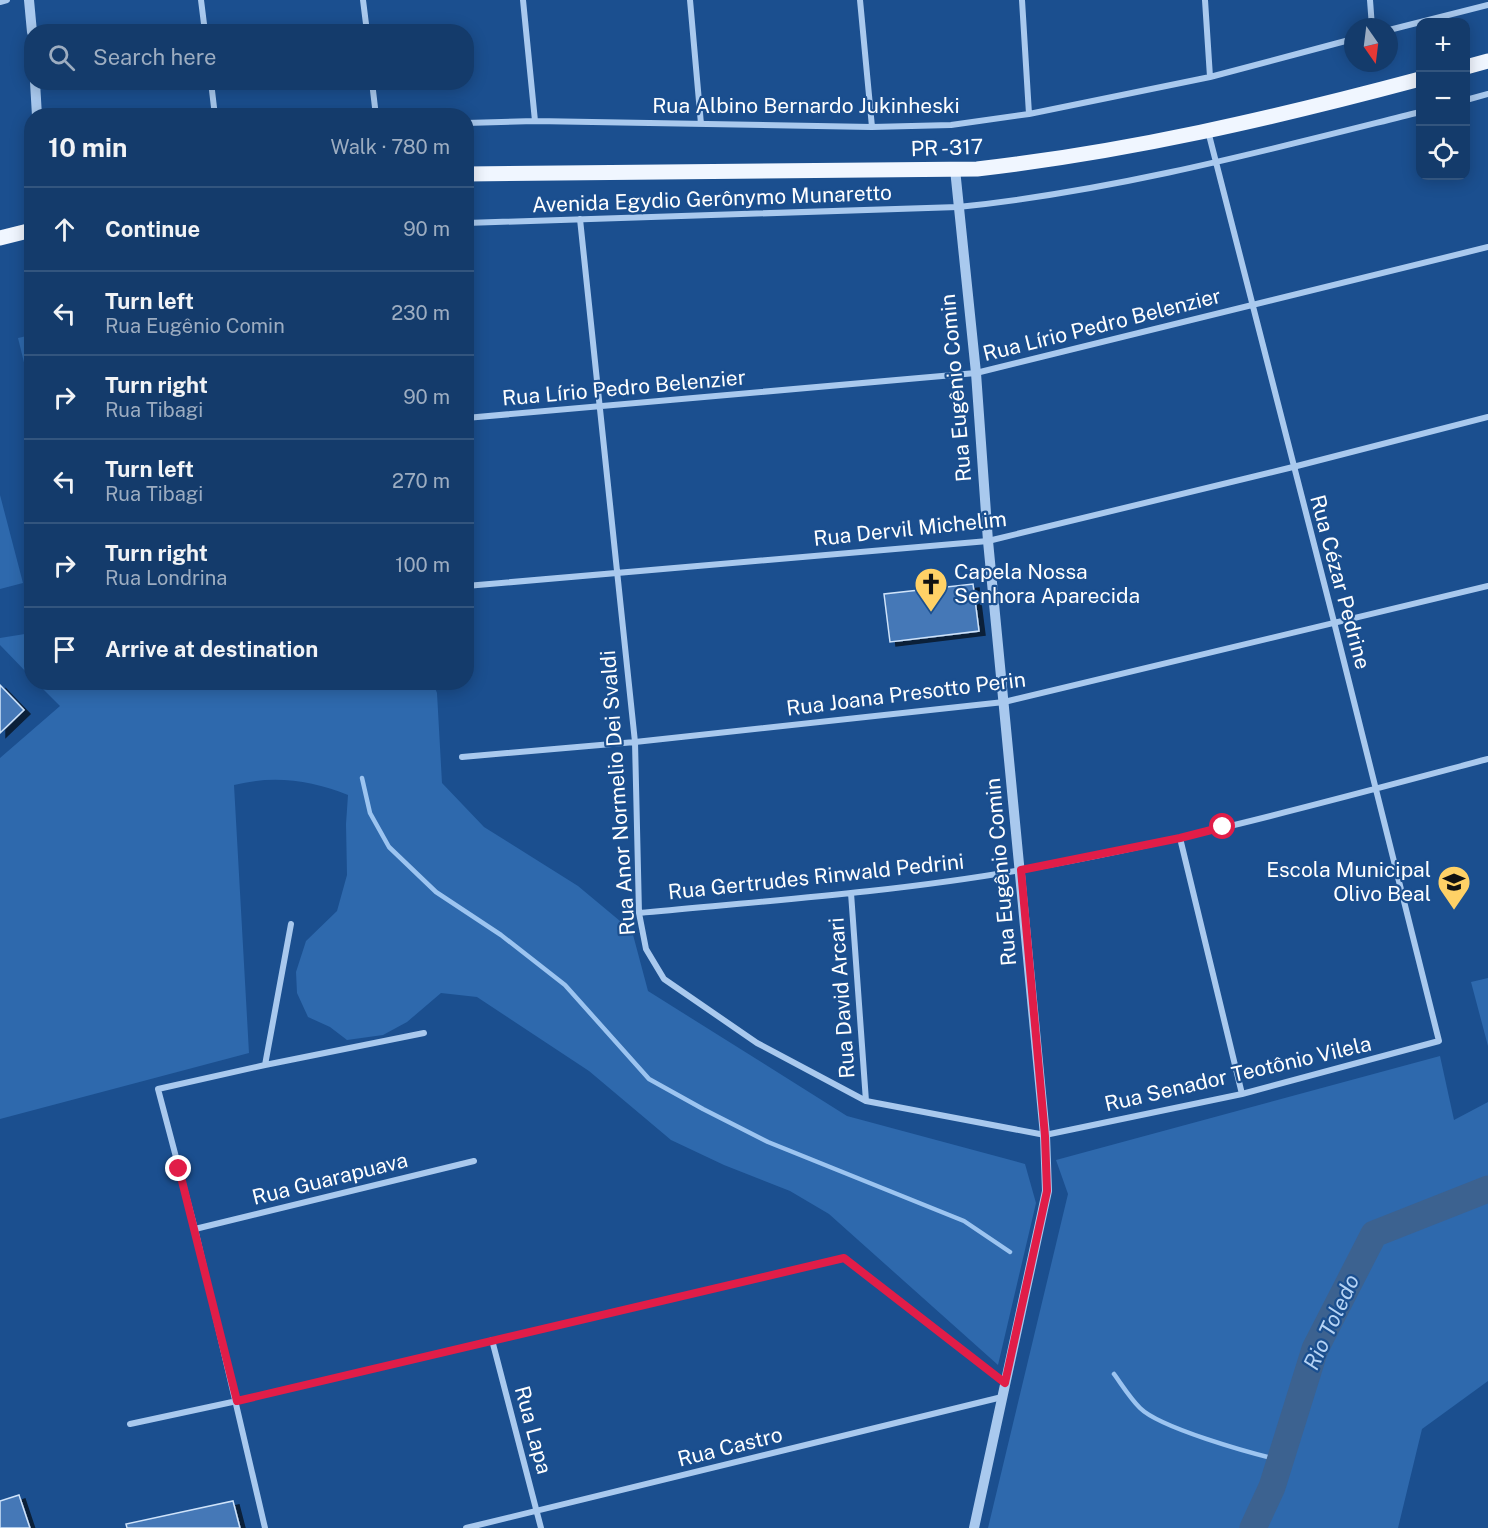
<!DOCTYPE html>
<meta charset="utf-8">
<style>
:root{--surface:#143b6b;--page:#1d4271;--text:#f1f3f6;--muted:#9dadc1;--line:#33557e}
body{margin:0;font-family:"Public Sans",sans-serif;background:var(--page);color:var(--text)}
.controls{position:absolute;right:18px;top:18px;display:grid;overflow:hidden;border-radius:12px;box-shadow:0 3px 15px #0003}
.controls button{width:54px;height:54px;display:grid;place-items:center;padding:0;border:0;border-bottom:2px solid var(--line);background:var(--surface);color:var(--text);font:30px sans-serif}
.compass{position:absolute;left:1344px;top:18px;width:54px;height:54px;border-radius:50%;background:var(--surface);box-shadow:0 3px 15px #0003;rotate:166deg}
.stop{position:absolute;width:18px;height:18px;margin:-14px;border:4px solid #e11d48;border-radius:50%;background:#fff}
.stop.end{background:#e11d48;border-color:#fff;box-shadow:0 2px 6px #0008}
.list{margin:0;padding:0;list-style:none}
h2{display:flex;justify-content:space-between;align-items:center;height:78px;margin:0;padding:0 24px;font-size:26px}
h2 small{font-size:20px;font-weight:400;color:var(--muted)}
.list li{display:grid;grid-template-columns:39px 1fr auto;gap:18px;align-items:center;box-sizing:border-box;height:84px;padding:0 24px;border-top:2px solid var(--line)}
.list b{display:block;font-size:22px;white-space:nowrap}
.list p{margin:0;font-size:20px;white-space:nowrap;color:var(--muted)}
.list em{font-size:20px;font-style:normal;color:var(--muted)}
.icon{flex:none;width:33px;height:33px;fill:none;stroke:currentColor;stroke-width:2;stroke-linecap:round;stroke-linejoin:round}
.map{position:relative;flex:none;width:1488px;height:1528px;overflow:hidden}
.search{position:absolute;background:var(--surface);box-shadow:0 3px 15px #0003;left:24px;top:24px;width:450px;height:66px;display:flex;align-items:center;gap:15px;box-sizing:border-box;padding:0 21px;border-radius:24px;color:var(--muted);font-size:22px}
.panel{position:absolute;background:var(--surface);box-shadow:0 3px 15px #0003;left:24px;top:108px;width:450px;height:582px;border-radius:24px}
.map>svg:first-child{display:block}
</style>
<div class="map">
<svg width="1488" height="1528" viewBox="0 0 1488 1528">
<defs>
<filter id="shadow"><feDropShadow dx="6" dy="4" stdDeviation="0" flood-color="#0009"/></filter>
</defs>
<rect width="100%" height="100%" fill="#1b4f8f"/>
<!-- green -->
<path fill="#2e69ad" d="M31,335H32L31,391L18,338Z
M0,495L23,583L0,589Z
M31,633H32L31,677L0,645V638Z
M37,683H433L437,693L442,783L484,827L578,886L632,931L648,991L847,1116L1025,1164L1036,1203L998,1365L829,1214L790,1191L724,1165L671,1140L589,1071L477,997L441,993L407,1022L383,1035L347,1040L330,1027L308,1017L297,993L296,972L306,941L337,911L347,875L346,824L348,795C311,780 273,775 234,785L249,1053L0,1119V758L60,706Z
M1488,978V1046L1471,982Z
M1440,1056L1454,1120L1488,1102V1381L1422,1429L1398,1528H988L1068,1194L1056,1160Z"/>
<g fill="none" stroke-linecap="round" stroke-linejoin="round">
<!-- stream -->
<path stroke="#9cc4f0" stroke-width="4.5" d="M362,778L370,813L389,847L436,892L501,935L565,985L649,1079L703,1109L768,1142L964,1221L1010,1252
M1114,1374C1122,1385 1130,1398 1140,1408C1160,1428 1250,1453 1280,1460"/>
<!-- river -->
<path stroke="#3c6290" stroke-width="27" d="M1253,1528L1272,1487L1315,1349L1374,1234L1488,1189"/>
</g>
<!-- building -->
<path fill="#4478b7" stroke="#cfe3fa" stroke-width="1.5" filter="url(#shadow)" d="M973,584L979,631L890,642L884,594Z
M0,685L24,710L0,733Z
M19,1495L30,1528H0V1501Z
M233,1501L240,1528H127L126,1524Z"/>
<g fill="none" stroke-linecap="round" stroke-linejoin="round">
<!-- minor -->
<path stroke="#a9c9ee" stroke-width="6" d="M201,0L205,32
M363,0L367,32
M523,0L535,121
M690,0L701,124
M860,0L872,127
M1022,0L1029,114
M1205,0L1210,77
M1370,0L1372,27
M0,2L7,0
M1389,30L1488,5
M211,82L215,116
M372,82L376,116
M1466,100L1488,94
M466,123L535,121L872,127L951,125L1029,114L1210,77L1353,39
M580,219L635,742L639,913L646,949L664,979L757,1043L866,1101L1045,1135L1242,1094L1439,1041L1334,622L1208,131
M466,223L958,207C1115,191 1268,150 1420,112
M466,418L976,373L1488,247
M466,586L988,541L1293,467L1488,417
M462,757L635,742L1004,702L1488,586
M1180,838L1242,1094
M851,893L866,1101
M639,913C766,901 895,892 1021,870C1179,843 1333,800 1488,759
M265,1065L424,1033
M195,1229L474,1161
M492,1340L541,1528
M130,1424L237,1401L844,1258L1005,1383
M265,1528L195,1229L158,1089L265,1065L291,924
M466,1528L1002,1397"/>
<!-- tertiary -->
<path stroke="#a9c9ee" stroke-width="10" d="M29,0L32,32
M35,82L37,116
M955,169L976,373L988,541L1045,1135L1047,1191L974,1528"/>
<!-- primary -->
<path stroke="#f0f6ff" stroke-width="15" d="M1466,67L1488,61
M466,174L977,169C1127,152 1274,118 1420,79
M0,238L32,230"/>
</g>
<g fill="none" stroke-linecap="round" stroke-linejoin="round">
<!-- route -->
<path stroke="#e11d48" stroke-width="8" d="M179,1169L237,1401L844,1258L1005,1383L1047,1191L1045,1136L1021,870L1180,838L1223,827"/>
</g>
<!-- icons -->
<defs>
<g id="church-pin" transform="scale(1.725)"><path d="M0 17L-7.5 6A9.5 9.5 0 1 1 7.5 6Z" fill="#ffd166" stroke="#1b4f8f"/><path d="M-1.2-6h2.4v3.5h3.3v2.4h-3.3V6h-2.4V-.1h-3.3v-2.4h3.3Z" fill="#111"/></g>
<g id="school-pin" transform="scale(1.725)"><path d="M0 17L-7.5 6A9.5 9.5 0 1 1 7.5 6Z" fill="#ffd166" stroke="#1b4f8f"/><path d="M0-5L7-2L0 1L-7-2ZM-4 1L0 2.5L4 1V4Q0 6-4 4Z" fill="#111"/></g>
</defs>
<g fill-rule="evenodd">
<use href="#church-pin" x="931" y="584"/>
<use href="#school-pin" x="1454" y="882"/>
</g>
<g text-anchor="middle" stroke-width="4.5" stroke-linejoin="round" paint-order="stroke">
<!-- street labels -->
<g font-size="21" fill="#fff" stroke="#1b4f8f">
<text x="806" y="113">Rua Albino Bernardo Jukinheski</text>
<text transform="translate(947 148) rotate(-2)" y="7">PR -317</text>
<text transform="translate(712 199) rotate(-2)" y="7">Avenida Egydio Gerônymo Munaretto</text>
<text transform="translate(1102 325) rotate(-14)" y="7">Rua Lírio Pedro Belenzier</text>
<text transform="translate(624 388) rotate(-5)" y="7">Rua Lírio Pedro Belenzier</text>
<text transform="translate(956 388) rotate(-95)" y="7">Rua Eugênio Comin</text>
<text transform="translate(910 529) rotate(-6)" y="7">Rua Dervil Michelim</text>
<text transform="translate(1340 582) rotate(75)" y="7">Rua Cézar Pedrine</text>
<text transform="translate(906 694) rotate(-7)" y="7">Rua Joana Presotto Perin</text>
<text transform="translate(618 793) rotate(-94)" y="7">Rua Anor Normelio Dei Svaldi</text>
<text transform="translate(1001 872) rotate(-95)" y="7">Rua Eugênio Comin</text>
<text transform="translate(816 877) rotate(-6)" y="7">Rua Gertrudes Rinwald Pedrini</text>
<text transform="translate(842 998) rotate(-94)" y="7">Rua David Arcari</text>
<text transform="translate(1238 1074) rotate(-13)" y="7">Rua Senador Teotônio Vilela</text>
<text transform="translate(330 1179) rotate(-14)" y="7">Rua Guarapuava</text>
<text transform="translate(533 1430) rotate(75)" y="7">Rua Lapa</text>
<text transform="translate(730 1447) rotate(-14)" y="7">Rua Castro</text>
</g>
<!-- poi labels -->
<g font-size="21" fill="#fff" stroke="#1b4f8f" text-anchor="start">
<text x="954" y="579">Capela Nossa<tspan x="954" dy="24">Senhora Aparecida</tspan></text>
<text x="1431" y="877" text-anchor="end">Escola Municipal<tspan x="1431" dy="24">Olivo Beal</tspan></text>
</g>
<!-- water labels -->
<g font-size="22" font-style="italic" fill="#b5d3f5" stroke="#1b4f8f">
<text transform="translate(1331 1322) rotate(-65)" y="8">Rio Toledo</text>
</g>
</g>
</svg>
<div class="controls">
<button>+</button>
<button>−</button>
<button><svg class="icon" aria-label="locate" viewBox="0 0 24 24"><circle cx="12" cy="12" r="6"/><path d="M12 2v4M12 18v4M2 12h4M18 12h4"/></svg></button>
</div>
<svg class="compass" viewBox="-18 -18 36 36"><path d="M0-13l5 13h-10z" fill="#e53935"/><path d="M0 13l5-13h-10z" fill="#9dadc1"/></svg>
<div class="stop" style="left:1223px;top:827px"></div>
<div class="stop end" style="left:179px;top:1169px"></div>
<div class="search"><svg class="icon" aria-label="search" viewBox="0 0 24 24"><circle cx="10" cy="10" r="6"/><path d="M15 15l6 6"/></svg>Search here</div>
<section class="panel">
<h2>10 min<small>Walk · 780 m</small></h2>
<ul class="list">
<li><svg class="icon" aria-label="ahead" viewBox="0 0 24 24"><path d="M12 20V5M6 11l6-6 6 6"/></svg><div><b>Continue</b></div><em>90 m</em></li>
<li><svg class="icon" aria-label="left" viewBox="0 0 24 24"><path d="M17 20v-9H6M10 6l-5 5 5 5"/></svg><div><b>Turn left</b><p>Rua Eugênio Comin</p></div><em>230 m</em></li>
<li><svg class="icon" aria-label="right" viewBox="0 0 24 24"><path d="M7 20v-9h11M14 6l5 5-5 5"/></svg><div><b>Turn right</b><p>Rua Tibagi</p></div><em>90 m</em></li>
<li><svg class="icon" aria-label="left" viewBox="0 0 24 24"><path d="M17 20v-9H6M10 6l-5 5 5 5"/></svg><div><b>Turn left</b><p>Rua Tibagi</p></div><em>270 m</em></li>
<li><svg class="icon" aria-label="right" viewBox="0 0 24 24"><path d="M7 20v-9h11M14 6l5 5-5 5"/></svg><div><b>Turn right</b><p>Rua Londrina</p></div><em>100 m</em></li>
<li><svg class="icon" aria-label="arrive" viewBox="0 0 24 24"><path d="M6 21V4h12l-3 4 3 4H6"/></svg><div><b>Arrive at destination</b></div></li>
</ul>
</section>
</div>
